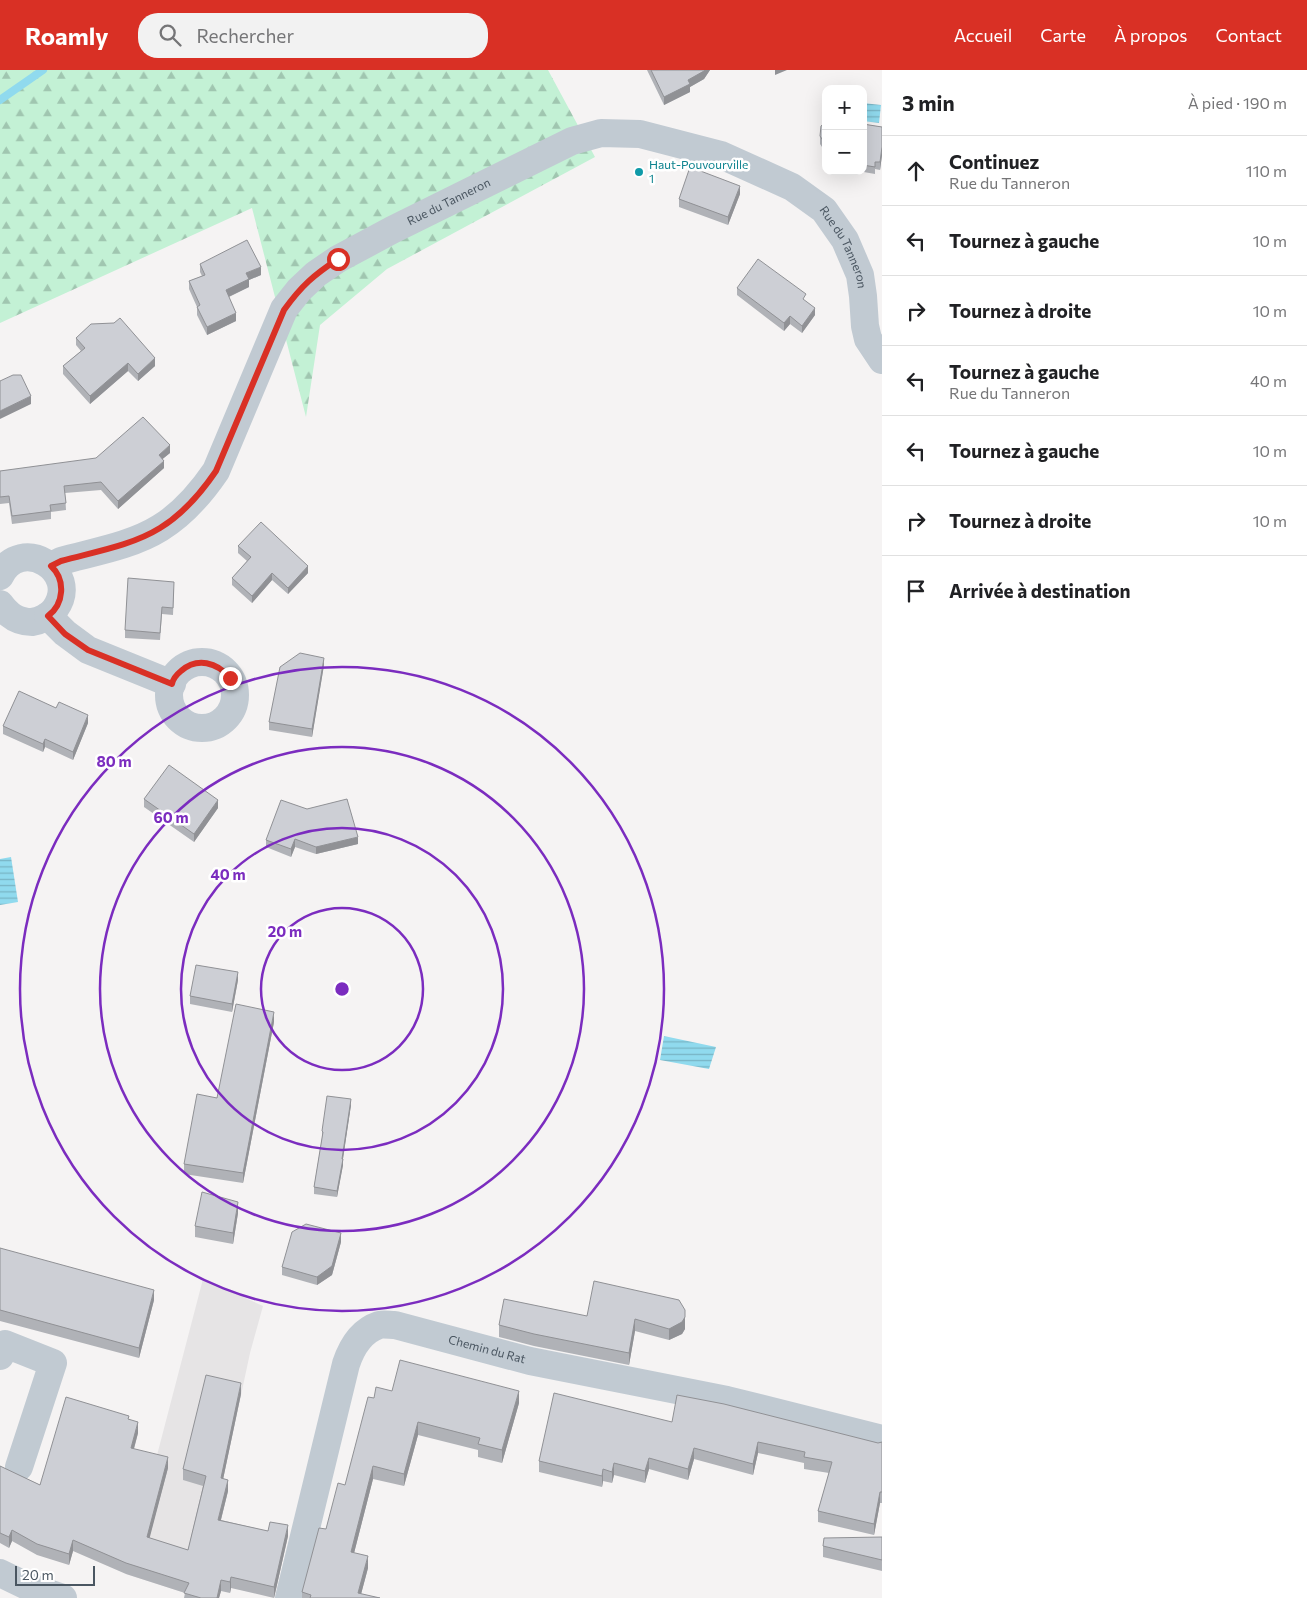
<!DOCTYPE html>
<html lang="fr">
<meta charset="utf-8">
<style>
:root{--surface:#fff;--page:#f2f2f2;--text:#202124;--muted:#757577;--line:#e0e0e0;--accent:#d93025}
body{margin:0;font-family:Commissioner,sans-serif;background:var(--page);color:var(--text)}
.controls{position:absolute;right:15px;top:15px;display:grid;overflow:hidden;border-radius:10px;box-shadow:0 5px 20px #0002}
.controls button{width:45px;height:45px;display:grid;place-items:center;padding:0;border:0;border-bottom:1px solid var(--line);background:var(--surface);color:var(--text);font:25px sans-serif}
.scale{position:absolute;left:15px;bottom:12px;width:80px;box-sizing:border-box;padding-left:5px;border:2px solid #4a5661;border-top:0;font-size:14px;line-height:18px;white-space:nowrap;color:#4a5661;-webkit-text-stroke:4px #fff;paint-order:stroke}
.stop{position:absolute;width:15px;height:15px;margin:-11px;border:4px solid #d93025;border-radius:50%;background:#fff}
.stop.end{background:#d93025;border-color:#fff;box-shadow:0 1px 5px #0008}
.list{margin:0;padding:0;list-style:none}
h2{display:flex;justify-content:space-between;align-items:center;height:65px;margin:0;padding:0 20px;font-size:21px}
h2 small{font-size:16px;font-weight:400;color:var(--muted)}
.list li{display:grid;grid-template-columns:32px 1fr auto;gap:15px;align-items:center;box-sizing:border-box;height:70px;padding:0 20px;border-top:1px solid var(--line)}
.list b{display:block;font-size:19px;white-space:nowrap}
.list p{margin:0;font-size:16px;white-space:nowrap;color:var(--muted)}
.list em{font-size:16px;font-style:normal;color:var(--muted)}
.icon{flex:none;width:28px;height:28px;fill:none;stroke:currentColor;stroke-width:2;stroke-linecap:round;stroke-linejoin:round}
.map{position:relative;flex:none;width:882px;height:1528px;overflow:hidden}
header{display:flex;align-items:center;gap:30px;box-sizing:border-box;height:70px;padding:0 25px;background:var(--accent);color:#fff}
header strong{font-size:24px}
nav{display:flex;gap:28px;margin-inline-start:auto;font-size:18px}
.search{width:350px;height:45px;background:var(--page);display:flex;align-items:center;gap:12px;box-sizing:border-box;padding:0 18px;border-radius:20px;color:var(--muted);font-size:19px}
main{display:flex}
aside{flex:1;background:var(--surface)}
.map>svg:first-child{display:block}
</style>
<header>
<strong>Roamly</strong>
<div class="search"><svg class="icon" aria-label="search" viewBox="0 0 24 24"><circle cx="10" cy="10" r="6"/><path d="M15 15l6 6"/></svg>Rechercher</div>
<nav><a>Accueil</a><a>Carte</a><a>À propos</a><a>Contact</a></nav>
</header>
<main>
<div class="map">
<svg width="882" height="1528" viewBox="0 0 882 1528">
<defs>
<pattern id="forest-firs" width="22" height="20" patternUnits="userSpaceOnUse" patternTransform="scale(1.25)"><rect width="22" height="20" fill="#c3f1d5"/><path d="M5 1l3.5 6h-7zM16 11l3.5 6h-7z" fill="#a0c6b0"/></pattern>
<pattern id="water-rules" width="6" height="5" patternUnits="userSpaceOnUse" patternTransform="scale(1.25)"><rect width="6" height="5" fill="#90daee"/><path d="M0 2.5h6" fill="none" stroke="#78b4c4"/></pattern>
</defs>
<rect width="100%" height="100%" fill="#f5f3f3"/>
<!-- education -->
<path fill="#e6e4e5" d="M203,1209L263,1236L250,1283L221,1419L228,1421L201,1528L126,1504Z"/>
<!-- forest -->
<path fill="url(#forest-firs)" d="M0,0H548L595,87L387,199L320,255L306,347L252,138L0,253Z"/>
<!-- water -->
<path fill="url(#water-rules)" d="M863,33L881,35L879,53L863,51Z
M11,787L18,832L0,835V789Z
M664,966L716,977L709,999L660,990Z"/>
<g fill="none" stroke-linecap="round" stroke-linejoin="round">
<!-- stream -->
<path stroke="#90daee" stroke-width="8" d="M0,30L43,0"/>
<!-- street -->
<g stroke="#c1cad2" stroke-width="28">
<path id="s1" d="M51,496L61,491C93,482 131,476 160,458C183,444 201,423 216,401L284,239L299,220L316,204L338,189L392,160L572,71L601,63L640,64L721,85L792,117L824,140L845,170L860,205L863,226L865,256L868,269L882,290"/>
<path d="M0,506C20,464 82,501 55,539C50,546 40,551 32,552C17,552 8,545 0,534"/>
<path d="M48,546L65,563L88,580L172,614"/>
<circle cx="202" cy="625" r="33"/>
<path d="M0,1286L5,1274L53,1293L19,1397"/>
<path d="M0,1503L27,1516L63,1528"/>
<path id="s2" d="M289,1528L346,1294C351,1279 361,1261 379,1255C383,1254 390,1255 395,1255L530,1291L727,1330L882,1369"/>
</g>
</g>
<!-- wall -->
<path fill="#b0b2b7" d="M647,0H710L704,9L690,17V22L664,35Z
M826,52V83L820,74V66Z
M863,54L882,57V85L880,100L875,99V104L858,101H863Z
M740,124L728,155L679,137V129Z
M200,194L261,205L249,210V217L229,227L236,251L207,265L197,245V237L189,219V211L202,206L200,202Z
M737,218L815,245L802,263L790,254L784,261L737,225Z
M76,268L155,296L138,311L128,301L90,334L63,304V296L81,281L76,275Z
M170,383L162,389L164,398L118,439L101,420L65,423L66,440L51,442V449L12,454L9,433L0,434V401Z
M238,476L308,503L288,524L272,510L252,533L232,515V508L247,491L238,483Z
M174,519L173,545L162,544L160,570L125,568V560Z
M324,595L312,667L269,660V652Z
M88,653L73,690L45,677L43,682L3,664V656Z
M144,729L218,738L194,772L144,737Z
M307,739L358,774L316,784L295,777L291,787L266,777V770Z
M238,910L232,942L190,934V926Z
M274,952L243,1113L184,1104V1094L217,1028Z
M351,1035L343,1089V1095L337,1127L314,1124V1117L322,1068V1061Z
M238,1143L233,1174L195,1167V1156Z
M341,1172L332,1205L317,1215L282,1205V1197Z
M0,1178L154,1230L139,1288L0,1251Z
M685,1240V1259L682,1264L669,1270L635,1261L629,1295L534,1276L499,1267V1255L587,1246Z
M392,1321L519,1333L502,1393L478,1387V1380L418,1365L404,1416L373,1409L354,1483L368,1498L361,1524L380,1528H302V1522L326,1459L345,1415L374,1328Z
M241,1324L223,1409L228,1421L221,1450L288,1466L274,1528L231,1518L230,1523L221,1521L219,1528H184L185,1523L126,1504L73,1481L69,1495L37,1485L12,1471L9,1478L0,1473V1396L40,1415L129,1349L138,1363L134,1379L168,1398L149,1468L188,1480L203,1416L183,1410V1399Z
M672,1352L878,1373L882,1372V1433H880L874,1465L818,1452V1441L829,1403L804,1399V1393L758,1383L753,1405L694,1389L688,1410L649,1399L645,1413L614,1405L612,1413L603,1411L602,1417L539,1402V1391Z
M882,1467V1501L823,1487V1476Z"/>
<!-- shaded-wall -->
<path fill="#909195" d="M705,0H710L704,9L690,17V22L664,35V27L688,10Z
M775,0H787L775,5Z
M882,77V85L880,100V92Z
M740,116V124L728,155V147Z
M261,197V205L249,210V217L226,228V220L246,203Z
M815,238V245L802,263V256Z
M236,243V251L207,265V257Z
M790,246V254L784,261V253Z
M155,288V296L138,311V304Z
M128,293V301L90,334V326Z
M31,326V334L0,349V341Z
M170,375V383L159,392V385Z
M164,391V398L118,439V431Z
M308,496V503L288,524V518Z
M272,503V510L252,533V526Z
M324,588V595L312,667V659Z
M88,645V653L73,690V682Z
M45,669V677L43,682V674Z
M218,730V738L194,772V764Z
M358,767V774L316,784V777Z
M295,769V777L291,787V779Z
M238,902V910L232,942V934Z
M274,942V952L243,1113V1103Z
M351,1029V1035L342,1095V1089Z
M343,1089V1095L337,1127V1121Z
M238,1132V1143L233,1174V1163Z
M341,1163V1172L332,1205L317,1215V1207Z
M154,1220V1230L139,1288V1278Z
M685,1247V1259L682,1264L669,1270V1259Z
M635,1249V1261L629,1295V1283Z
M241,1313V1324L221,1419V1408Z
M519,1321V1333L502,1393V1380Z
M138,1352V1363L131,1389V1378Z
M418,1352V1365L404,1416V1404Z
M758,1372V1383L753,1405V1394Z
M694,1378V1389L688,1410V1399Z
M168,1387V1398L147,1478V1467Z
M649,1388V1399L645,1413V1401Z
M614,1393V1405L612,1413V1402Z
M373,1396V1409L351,1495V1482Z
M603,1399V1411L602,1417V1406Z
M228,1410V1421L218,1461V1450Z
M880,1422V1433L874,1465V1454Z
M288,1455V1466L274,1528V1517Z
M12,1460V1471L9,1478V1467Z
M73,1470V1481L69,1495V1484Z
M368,1486V1498L360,1528L358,1523Z
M231,1507V1518L230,1523V1512Z
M221,1510V1521L219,1528H217Z"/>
<!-- building -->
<path fill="#cdcfd5" stroke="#909195" d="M651,0H705L704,1L688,10L690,14L664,27Z
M826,52V75L820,66L821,56Z
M863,54L882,57V77L880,92H875V97L863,95Z
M690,97L740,116L728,147L679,129Z
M247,170L261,197L246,203L249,209L226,220L236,243L207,257L197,237L200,235L189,211L205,205L200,194Z
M758,189L806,224L803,229L815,238L802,256L790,246L784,253L737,218Z
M120,248L155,288L138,304L128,293L90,326L63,296L85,278L76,268L91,254L114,253Z
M13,305H21L31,326L0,341V311Z
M143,347L170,375L159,385L164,391L118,431L101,412L64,416L66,433L50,435L51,441L12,446L9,426L0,427V401L96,388Z
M261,452L308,496L288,518L272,503L252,526L232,508L251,487L238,476Z
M128,508L174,512L173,538L162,537L160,563L125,560Z
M300,583L324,588L312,659L269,652L280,597Z
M19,621L56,638L59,632L88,645L73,682L45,669L43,674L3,656Z
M169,695L218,730L194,764L144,729Z
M347,729L358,767L316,777L295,769L291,779L266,770L281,730L307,739Z
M196,895L238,902L232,934L190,926Z
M236,934L274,942L243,1103L184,1094L197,1024L217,1028Z
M327,1026L351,1029L342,1089H343L337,1121L314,1117L323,1062L322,1061Z
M202,1122L238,1132L233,1163L195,1156Z
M306,1154L341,1163L332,1196L317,1207L282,1197L292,1162Z
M0,1178L154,1220L139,1278L0,1240Z
M594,1211L679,1230L685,1240V1247L682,1252L669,1259L635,1249L629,1283L534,1264L499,1255L504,1229L587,1246Z
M400,1290L519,1321L502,1380L478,1374L480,1368L418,1352L404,1404L373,1396L351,1482L368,1486L358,1523L380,1528H310L311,1525L302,1522L319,1458L326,1459L338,1413L345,1415L368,1327L374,1328L376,1317L392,1321Z
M206,1305L241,1313L221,1408L228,1410L218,1450L268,1461L270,1452L288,1455L274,1517L231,1507L230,1512L221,1510L217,1528H201L184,1523L189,1513L126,1493L73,1470L69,1484L37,1474L12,1460L9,1467L0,1463V1396L40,1415L66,1327L129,1346L128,1349L138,1352L131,1378L168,1387L147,1467L188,1480L206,1406L183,1399Z
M554,1323L672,1352L677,1325L724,1334L878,1373L882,1372V1422H880L874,1454L818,1441L832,1392L804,1387L805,1382L758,1372L753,1394L694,1378L688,1399L649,1388L645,1401L614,1393L612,1402L603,1399L602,1406L539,1391Z
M882,1467V1490L823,1476L824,1468Z"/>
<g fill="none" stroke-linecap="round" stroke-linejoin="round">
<!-- route -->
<path stroke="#d93025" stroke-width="6" d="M230,608C217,592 197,587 181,601C176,605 173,609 172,614L88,580L65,564L48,546C64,534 66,510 51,496L61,491C93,482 131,476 160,458C183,444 201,423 216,401L284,240C302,215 314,205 338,189"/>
</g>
<!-- distance rings -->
<g fill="none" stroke="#7b2cbf" stroke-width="2.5">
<circle cx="342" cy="919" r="81"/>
<circle cx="342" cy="919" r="161"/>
<circle cx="342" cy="919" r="242"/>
<circle cx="342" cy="919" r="322"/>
</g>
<!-- markers -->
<circle fill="#0f9aa8" stroke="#fff" stroke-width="2" cx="639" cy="102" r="5"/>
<g text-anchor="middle" stroke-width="5" stroke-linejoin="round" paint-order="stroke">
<!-- culture labels -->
<g font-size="12" fill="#0d838f" stroke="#fff" text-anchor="start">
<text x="649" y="99">Haut-Pouvourville<tspan x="649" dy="14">1</tspan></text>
</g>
<!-- street labels -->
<g font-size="12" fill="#4a5661" stroke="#fff">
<text dy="4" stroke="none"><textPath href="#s1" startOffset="571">Rue du Tanneron</textPath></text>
<text dy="4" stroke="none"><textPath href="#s1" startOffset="1021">Rue du Tanneron</textPath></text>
<text dy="4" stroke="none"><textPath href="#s2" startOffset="405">Chemin du Rat</textPath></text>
</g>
</g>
<circle cx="342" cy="919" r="8" fill="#7b2cbf" stroke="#fff" stroke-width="2.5"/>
<g font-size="15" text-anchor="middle" font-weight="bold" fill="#7b2cbf" stroke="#fff" stroke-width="5" stroke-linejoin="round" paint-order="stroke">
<text x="114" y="697">80 m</text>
<text x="171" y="753">60 m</text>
<text x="228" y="810">40 m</text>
<text x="285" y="867">20 m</text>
</g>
</svg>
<div class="controls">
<button>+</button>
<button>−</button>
</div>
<div class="scale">20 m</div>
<div class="stop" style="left:338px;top:189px"></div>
<div class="stop end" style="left:230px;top:608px"></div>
</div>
<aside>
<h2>3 min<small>À pied · 190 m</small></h2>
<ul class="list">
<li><svg class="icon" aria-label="ahead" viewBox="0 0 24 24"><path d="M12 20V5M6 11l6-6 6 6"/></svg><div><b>Continuez</b><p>Rue du Tanneron</p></div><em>110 m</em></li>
<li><svg class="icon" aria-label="left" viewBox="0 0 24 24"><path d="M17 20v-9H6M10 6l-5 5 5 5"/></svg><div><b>Tournez à gauche</b></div><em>10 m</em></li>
<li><svg class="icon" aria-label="right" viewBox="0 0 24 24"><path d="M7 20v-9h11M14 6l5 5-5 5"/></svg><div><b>Tournez à droite</b></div><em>10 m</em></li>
<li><svg class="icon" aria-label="left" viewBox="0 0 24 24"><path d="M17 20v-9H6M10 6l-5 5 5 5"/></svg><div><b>Tournez à gauche</b><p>Rue du Tanneron</p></div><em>40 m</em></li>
<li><svg class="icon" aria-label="left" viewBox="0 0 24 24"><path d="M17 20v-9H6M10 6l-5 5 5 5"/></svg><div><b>Tournez à gauche</b></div><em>10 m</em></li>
<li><svg class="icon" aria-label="right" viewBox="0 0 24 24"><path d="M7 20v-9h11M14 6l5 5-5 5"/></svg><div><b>Tournez à droite</b></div><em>10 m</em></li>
<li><svg class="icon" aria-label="arrive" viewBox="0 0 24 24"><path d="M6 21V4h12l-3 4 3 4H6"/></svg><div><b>Arrivée à destination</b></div></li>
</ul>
</aside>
</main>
